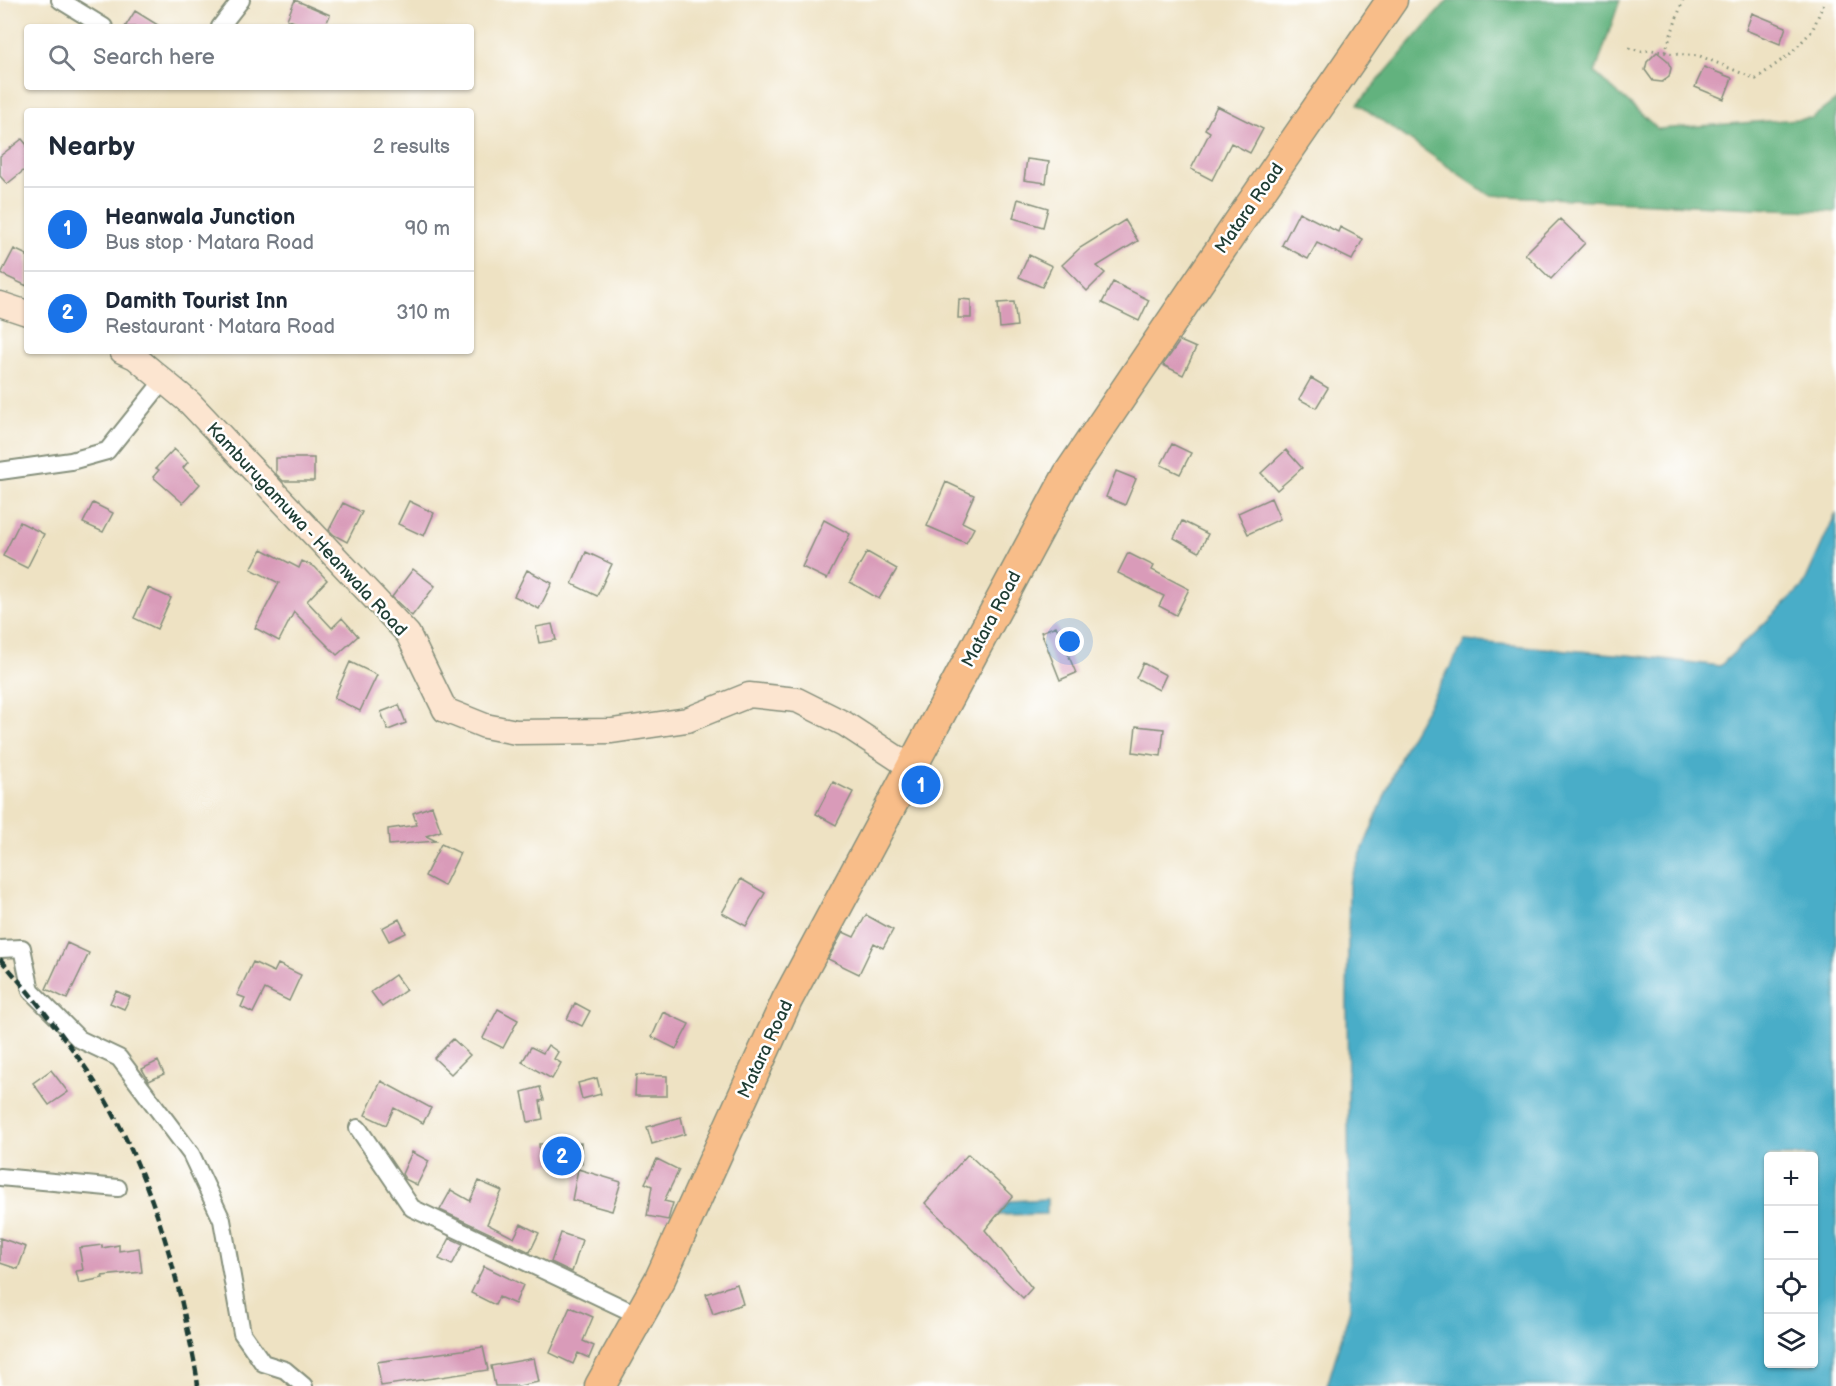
<!DOCTYPE html>
<meta charset="utf-8">
<style>
:root{--surface:#fff;--page:#f2f2f3;--text:#1f2937;--muted:#747a83;--line:#e0e1e3;--accent:#1a73e8}
body{margin:0;font-family:"Balsamiq Sans",sans-serif;background:var(--page);color:var(--text)}
.controls{position:absolute;right:18px;bottom:18px;display:grid;overflow:hidden;border-radius:6px;box-shadow:0 2px 4px #0004}
.controls button{width:54px;height:54px;display:grid;place-items:center;padding:0;border:0;border-bottom:2px solid var(--line);background:var(--surface);color:var(--text);font:30px sans-serif}
.you{position:absolute;left:1070px;top:642px;width:21px;height:21px;margin:-15px;border:4px solid #fff;border-radius:50%;background:#1a73e8;box-shadow:0 0 0 9px #1a73e833}
.badge{display:grid;place-items:center;width:39px;height:39px;border-radius:50%;background:var(--accent);color:#fff;font-size:20px;font-weight:700}
.pin{position:absolute;translate:-50% -50%;border:3px solid #fff;box-shadow:0 2px 6px #0006}
.list{margin:0;padding:0;list-style:none}
h2{display:flex;justify-content:space-between;align-items:center;height:78px;margin:0;padding:0 24px;font-size:26px}
h2 small{font-size:20px;font-weight:400;color:var(--muted)}
.list li{display:grid;grid-template-columns:39px 1fr auto;gap:18px;align-items:center;box-sizing:border-box;height:84px;padding:0 24px;border-top:2px solid var(--line)}
.list b{display:block;font-size:22px;white-space:nowrap}
.list p{margin:0;font-size:20px;white-space:nowrap;color:var(--muted)}
.list em{font-size:20px;font-style:normal;color:var(--muted)}
.icon{flex:none;width:33px;height:33px;fill:none;stroke:currentColor;stroke-width:2;stroke-linecap:round;stroke-linejoin:round}
.map{position:relative;flex:none;width:1836px;height:1386px;overflow:hidden}
.search{position:absolute;background:var(--surface);box-shadow:0 2px 4px #0004;left:24px;top:24px;width:450px;height:66px;display:flex;align-items:center;gap:15px;box-sizing:border-box;padding:0 21px;border-radius:6px;color:var(--muted);font-size:22px}
.panel{position:absolute;background:var(--surface);box-shadow:0 2px 4px #0004;left:24px;top:108px;width:450px;height:246px;border-radius:6px}
.map>svg:first-child{display:block}
</style>
<div class="map">
<svg width="1836" height="1386" viewBox="0 0 1836 1386">
<rect width="100%" height="100%" fill="#fff"/>
<filter id="ink" filterUnits="userSpaceOnUse"><feTurbulence type="fractalNoise" baseFrequency=".0167" numOctaves="2"/><feDisplacementMap in="SourceGraphic" scale="12" xChannelSelector="R" yChannelSelector="G"/><feConvolveMatrix kernelMatrix="1 2 1 2 8 2 1 2 1" color-interpolation-filters="sRGB"/></filter>
<filter id="wash" filterUnits="userSpaceOnUse"><feTurbulence type="fractalNoise" baseFrequency=".008" numOctaves="4" result="noise"/><feDisplacementMap in="SourceGraphic" scale="24" xChannelSelector="R" yChannelSelector="G"/><feGaussianBlur stdDeviation="1.35" result="paint"/><feColorMatrix in="noise" values="0 0 0 0 0 0 0 0 0 0 0 0 0 0 0 0 0 1.4 0 .05"/><feComposite in="paint" operator="in"/></filter>
<g filter="url(#wash)">
<rect width="100%" height="100%" fill="#eee2c3"/>
<!-- forest -->
<path fill="#62b27e" stroke="#407859" stroke-width="1.5" d="M1448,0H1620L1595,73L1658,129L1812,118L1836,100V212L1489,195L1358,104Z"/>
<!-- water -->
<path fill="#49adc8" stroke="#34757e" stroke-width="1.5" fill-rule="evenodd" d="M1836,513V1386H1327L1350,1309L1347,1003L1349,883L1406,744L1465,641L1638,656L1720,666L1803,586ZM1768,1156H1814V1364H1768Z
M1047,1199V1214L998,1215L1010,1201Z"/>
<g id="blocks">
<!-- building -->
<path fill="#d99bb9" d="M295,0L330,15L325,27H306L287,19Z
M135,11L161,27H125Z
M1752,13L1786,27L1780,44L1746,30Z
M1657,52L1667,60L1671,68L1669,77L1662,82L1653,81L1645,70L1647,62Z
M1704,67L1732,78L1724,99L1695,87Z
M1217,106L1263,129L1250,153L1231,143L1212,180L1191,169L1210,132L1205,129Z
M22,139L27,145V168L7,184L0,176V156Z
M1027,159L1049,162L1046,183L1024,180Z
M1018,199L1048,208L1043,227L1013,218Z
M1299,212L1338,232L1340,227L1363,239L1352,260L1317,243L1308,259L1282,245Z
M1560,219L1585,243L1551,279L1525,254Z
M1125,220L1138,241L1097,266L1105,273L1087,291L1062,265L1080,248Z
M14,249L27,255V286L1,274Z
M1029,255L1052,266L1042,287L1019,277Z
M1113,282L1149,300L1139,321L1102,303Z
M959,299L971,300V318H958Z
M1014,302L1017,326L1000,328L998,303Z
M1180,341L1196,348L1183,375L1163,365Z
M1311,378L1328,388L1316,408L1299,399Z
M1172,444L1191,453L1180,474L1161,465Z
M174,449L188,462L183,468L200,484L183,503L153,477L159,470L156,468Z
M1286,450L1302,468L1277,490L1261,473Z
M276,458H314V481H283L276,474Z
M1116,471L1136,479L1125,505L1106,497Z
M946,482L974,495L962,522L974,528L966,543L927,526Z
M1271,498L1280,519L1248,534L1238,513Z
M409,501L434,513L424,536L398,524Z
M93,503L113,513L103,532L83,523Z
M343,503L362,512L347,542L334,535L329,530Z
M824,520L850,534L827,579L802,567Z
M1182,521L1208,534L1199,552L1174,538Z
M20,522L44,534L27,568L3,556Z
M262,549L299,568L302,561L315,567L327,580L307,601L332,628L342,618L358,636L337,655L294,612L279,641L255,628L279,583L251,569Z
M586,552L612,564L597,596L572,584Z
M867,552L897,569L879,599L850,582Z
M1128,553L1154,566L1152,570L1189,589L1176,615L1159,606L1164,596L1118,573Z
M413,569L435,586L412,616L392,597Z
M527,570L552,583L539,609L514,596Z
M148,588L171,598L157,629L134,618Z
M552,624L556,640L539,643L536,627Z
M1056,626L1076,673L1060,680L1041,632Z
M350,662L377,675L360,711L334,698Z
M1143,663L1166,675L1159,690L1136,678Z
M399,705L406,723L388,730L381,712Z
M1136,726L1164,729L1161,756L1133,752Z
M833,782L853,792L836,825L816,814Z
M432,806L441,831L426,836L436,841L389,845L388,829L417,825L413,813Z
M441,844L460,853L444,886L425,876Z
M741,879L765,893L746,926L722,913Z
M866,915L893,930L883,948L874,943L859,974L828,959L843,932L854,937Z
M399,919L406,933L389,941L382,928Z
M67,943L89,953L67,999L46,989Z
M253,962L274,972L278,964L301,975L289,1001L265,989L253,1013L241,1007L245,998L237,995Z
M395,975L406,990L382,1007L371,992Z
M116,991L130,997L124,1009L110,1003Z
M575,1003L590,1011L582,1026L567,1019Z
M498,1009L518,1020L503,1048L483,1038Z
M663,1012L689,1024L676,1049L652,1037Z
M453,1039L470,1055L451,1074L434,1058Z
M548,1045L558,1052L554,1059L561,1063L552,1079L522,1062L531,1047L543,1053Z
M158,1061L164,1074L149,1081L142,1069Z
M51,1070L68,1092L49,1105L33,1083Z
M636,1075L667,1076V1096H635Z
M597,1078L601,1094L582,1099L578,1083Z
M381,1081L431,1108L423,1123L394,1108L386,1125L365,1115Z
M540,1087L544,1100L540,1101L543,1119L528,1122L522,1092Z
M681,1117L685,1134L652,1144L647,1127Z
M581,1143L582,1164H541L539,1144Z
M412,1152L429,1161L417,1185L405,1179L402,1174Z
M968,1154L1013,1196L985,1230L1032,1288L1023,1298L925,1203Z
M657,1159L679,1170L664,1201L673,1203L668,1220L647,1216L652,1186L645,1183Z
M578,1169L621,1182L612,1211L572,1200Z
M479,1181L502,1191L487,1224L514,1238L521,1224L539,1233L530,1252L440,1210L451,1190L470,1201Z
M561,1233L582,1240L572,1272L551,1262Z
M0,1238L26,1247L18,1269L0,1263Z
M450,1238L463,1244L452,1265L439,1259Z
M102,1245V1248L119,1245V1251L139,1248L142,1272L102,1276L103,1278L79,1283L76,1271L83,1270L79,1248Z
M484,1266L523,1285L515,1304L499,1297L495,1305L471,1293Z
M737,1284L743,1304L713,1314L706,1294Z
M570,1307L593,1317L583,1341L594,1346L589,1358L578,1353L573,1364L550,1353Z
M483,1347L488,1370L381,1386L377,1362Z
M534,1358L539,1382L518,1386H495L491,1366Z"/>
</g>
</g>
<g filter="url(#ink)">
<use href="#blocks" fill-opacity="0" stroke="#86907c" stroke-width="1.5"/>
<g fill="none" stroke-linecap="round" stroke-linejoin="round">
<!-- street casing -->
<g stroke="#86907c" stroke-width="20">
<path id="street" d="M60,0L104,27
M220,27L241,0
M0,471L71,461L107,451L163,381
M0,949L22,948L31,991L79,1039L119,1058L191,1154L222,1220L242,1333L263,1363L285,1370L304,1386
M358,1128L412,1208L640,1316
M0,1177L118,1188"/>
</g>
<!-- secondary casing -->
<g stroke="#86907c" stroke-width="27">
<path id="secondary" d="M0,304L27,313
M122,351L135,357L190,403L408,634L445,710L485,726L516,732L612,731L687,720L749,695L797,700L845,724L912,768"/>
</g>
<!-- highway casing -->
<g stroke="#86907c" stroke-width="33">
<path id="highway" d="M600,1386L660,1279L787,1000L1068,475L1248,209L1392,0"/>
</g>
<!-- path -->
<path stroke="#86907c" stroke-width="3" stroke-dasharray="1.5 4.5" stroke-linecap="butt" d="M1629,48L1641,51L1652,50L1674,54L1700,56L1756,79L1790,54L1812,31L1825,0
M1665,52L1683,0"/>
<!-- street -->
<use href="#street" stroke="#fff" stroke-width="16"/>
<!-- secondary -->
<use href="#secondary" stroke="#fce5d0" stroke-width="24"/>
<!-- highway -->
<use href="#highway" stroke="#f8bd89" stroke-width="30"/>
<!-- rail -->
<path stroke="#1f3d34" stroke-width="4.5" stroke-dasharray="9 4.5" stroke-linecap="butt" d="M0,959C31,994 60,1031 87,1070C139,1148 170,1241 188,1332C192,1350 196,1368 198,1386"/>
</g>
</g>
<g text-anchor="middle" stroke-width="5" stroke-linejoin="round" paint-order="stroke">
<!-- street labels -->
<g font-size="18" fill="#1f3d34" stroke="#fff">
<text transform="translate(1249 208) rotate(-55)" y="6">Matara Road</text>
<text transform="translate(307 529) rotate(47)" y="6">Kamburugamuwa - Heanwala Road</text>
<text transform="translate(991 619) rotate(-62)" y="6">Matara Road</text>
<text transform="translate(765 1049) rotate(-65)" y="6">Matara Road</text>
</g>
</g>
</svg>
<div class="controls">
<button>+</button>
<button>−</button>
<button><svg class="icon" aria-label="locate" viewBox="0 0 24 24"><circle cx="12" cy="12" r="6"/><path d="M12 2v4M12 18v4M2 12h4M18 12h4"/></svg></button>
<button><svg class="icon" aria-label="layers" viewBox="0 0 24 24"><path d="M12 4l9 5-9 5-9-5zM3 14l9 5 9-5"/></svg></button>
</div>
<div class="you"></div>
<div class="pin badge" style="left:921px;top:785px">1</div>
<div class="pin badge" style="left:562px;top:1156px">2</div>
<div class="search"><svg class="icon" aria-label="search" viewBox="0 0 24 24"><circle cx="10" cy="10" r="6"/><path d="M15 15l6 6"/></svg>Search here</div>
<section class="panel">
<h2>Nearby<small>2 results</small></h2>
<ul class="list">
<li><span class="badge">1</span><div><b>Heanwala Junction</b><p>Bus stop · Matara Road</p></div><em>90 m</em></li>
<li><span class="badge">2</span><div><b>Damith Tourist Inn</b><p>Restaurant · Matara Road</p></div><em>310 m</em></li>
</ul>
</section>
</div>
